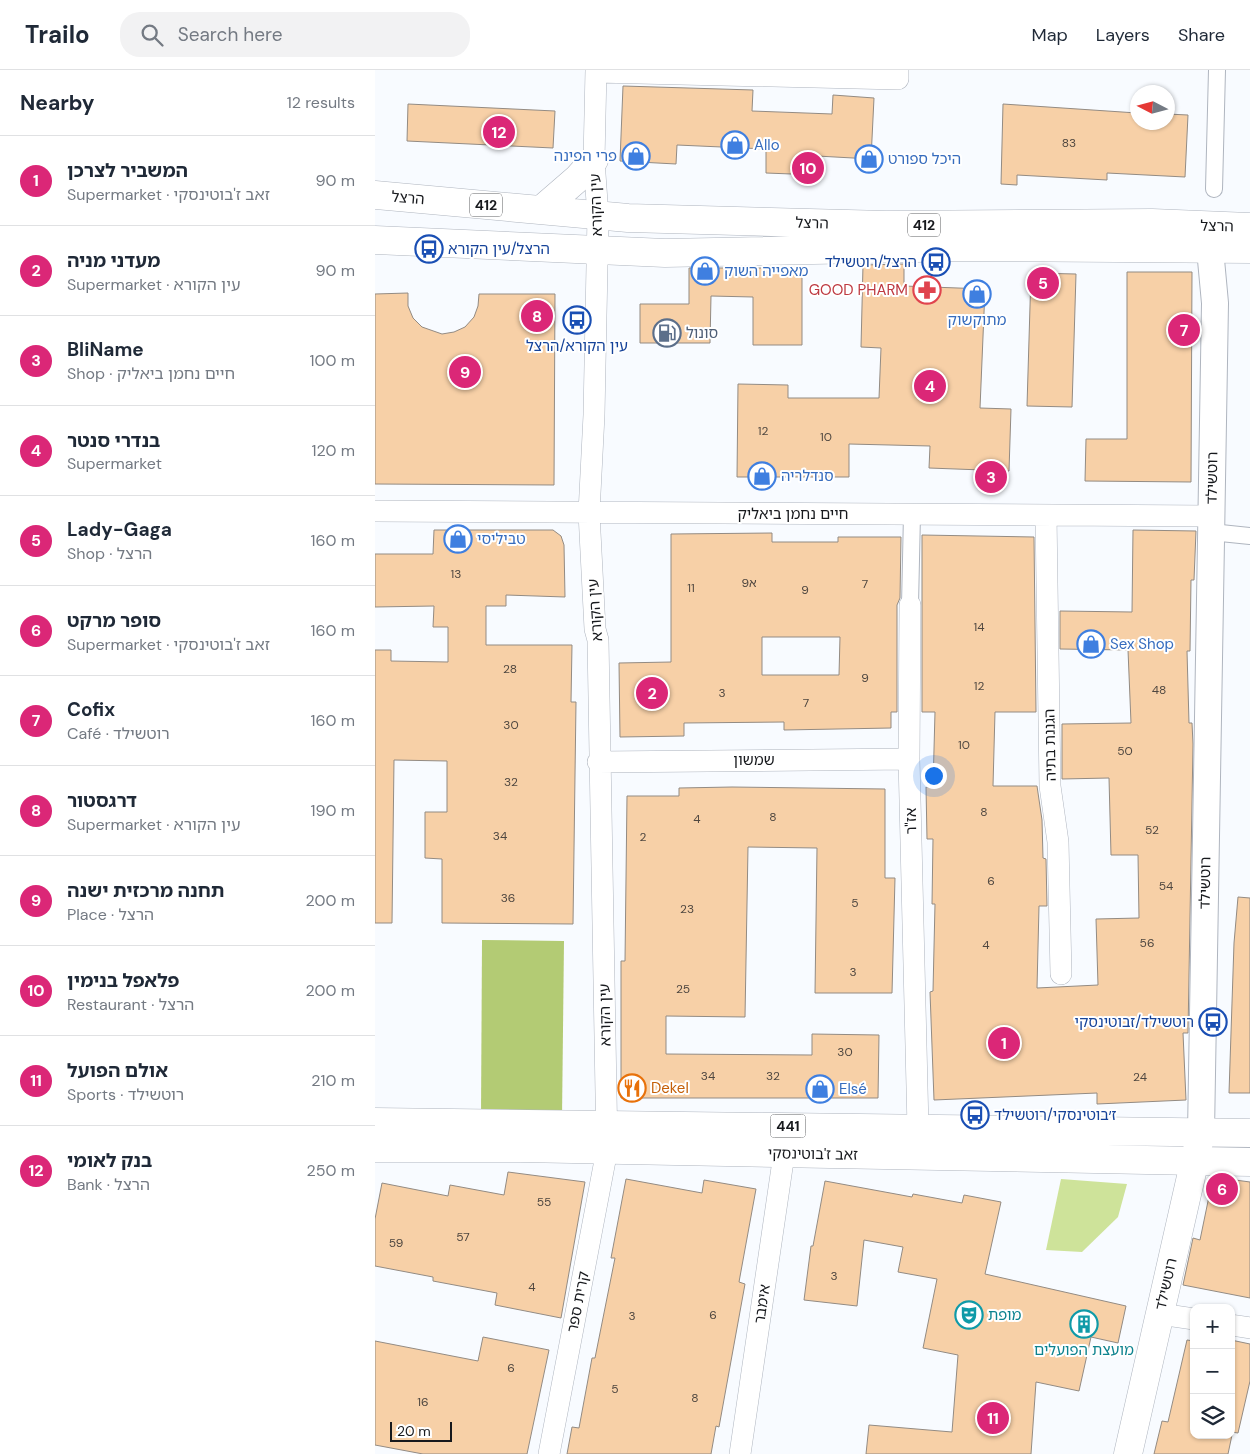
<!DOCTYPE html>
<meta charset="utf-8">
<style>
:root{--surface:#fff;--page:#f2f2f3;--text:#1f2937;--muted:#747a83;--line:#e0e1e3;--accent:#db2777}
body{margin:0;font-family:"DM Sans","Noto Sans Hebrew",sans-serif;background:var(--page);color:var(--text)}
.controls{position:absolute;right:15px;bottom:15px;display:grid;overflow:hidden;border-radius:10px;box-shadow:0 1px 4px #0004}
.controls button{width:45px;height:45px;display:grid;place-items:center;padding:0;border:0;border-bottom:1px solid var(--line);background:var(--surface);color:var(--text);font:25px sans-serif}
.compass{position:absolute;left:755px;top:15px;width:45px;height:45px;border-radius:50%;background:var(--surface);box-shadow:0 1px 4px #0004;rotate:276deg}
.scale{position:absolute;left:15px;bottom:12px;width:62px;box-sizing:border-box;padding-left:5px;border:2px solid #17191d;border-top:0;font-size:14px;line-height:18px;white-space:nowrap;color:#17191d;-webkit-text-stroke:4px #fff;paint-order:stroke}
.you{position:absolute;left:558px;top:705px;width:18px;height:18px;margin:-12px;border:4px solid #fff;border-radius:50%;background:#1a73e8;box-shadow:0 0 0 8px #1a73e833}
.badge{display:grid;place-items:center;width:32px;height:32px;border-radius:50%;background:var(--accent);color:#fff;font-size:16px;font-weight:700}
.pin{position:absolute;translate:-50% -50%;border:2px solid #fff;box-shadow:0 1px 5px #0006}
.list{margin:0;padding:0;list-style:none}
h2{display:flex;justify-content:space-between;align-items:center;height:65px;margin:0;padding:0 20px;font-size:21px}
h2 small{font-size:16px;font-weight:400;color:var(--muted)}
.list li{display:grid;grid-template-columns:32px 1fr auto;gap:15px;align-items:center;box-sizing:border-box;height:90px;padding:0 20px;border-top:1px solid var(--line)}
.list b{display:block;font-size:19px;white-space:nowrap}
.list p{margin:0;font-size:16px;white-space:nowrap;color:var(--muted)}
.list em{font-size:16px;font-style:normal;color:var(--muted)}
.icon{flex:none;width:28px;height:28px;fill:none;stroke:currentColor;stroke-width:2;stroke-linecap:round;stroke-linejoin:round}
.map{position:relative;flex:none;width:875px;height:1384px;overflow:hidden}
header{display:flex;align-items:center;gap:30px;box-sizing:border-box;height:70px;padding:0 25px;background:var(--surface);border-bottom:1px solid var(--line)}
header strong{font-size:24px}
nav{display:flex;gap:28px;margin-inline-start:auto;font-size:18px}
.search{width:350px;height:45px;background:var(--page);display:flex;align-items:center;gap:12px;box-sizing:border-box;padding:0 18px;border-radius:20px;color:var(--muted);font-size:19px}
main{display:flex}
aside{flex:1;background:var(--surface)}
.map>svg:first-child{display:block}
</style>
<header>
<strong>Trailo</strong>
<div class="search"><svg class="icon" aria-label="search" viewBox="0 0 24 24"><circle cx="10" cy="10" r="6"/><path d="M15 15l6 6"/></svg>Search here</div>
<nav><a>Map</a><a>Layers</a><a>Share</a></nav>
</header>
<main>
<aside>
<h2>Nearby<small>12 results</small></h2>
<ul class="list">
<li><span class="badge">1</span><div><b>המשביר לצרכן</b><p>Supermarket · זאב ז'בוטינסקי</p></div><em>90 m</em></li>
<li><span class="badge">2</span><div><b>מעדני מניה</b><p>Supermarket · עין הקורא</p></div><em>90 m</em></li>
<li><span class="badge">3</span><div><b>BliName</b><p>Shop · חיים נחמן ביאליק</p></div><em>100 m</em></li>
<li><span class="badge">4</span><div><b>בנדרי סנטר</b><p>Supermarket</p></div><em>120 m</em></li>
<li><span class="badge">5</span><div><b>Lady-Gaga</b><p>Shop · הרצל</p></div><em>160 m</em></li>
<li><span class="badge">6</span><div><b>סופר מרקט</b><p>Supermarket · זאב ז'בוטינסקי</p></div><em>160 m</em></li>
<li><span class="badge">7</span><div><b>Cofix</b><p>Café · רוטשילד</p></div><em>160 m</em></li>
<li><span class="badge">8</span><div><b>דרגסטור</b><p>Supermarket · עין הקורא</p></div><em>190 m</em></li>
<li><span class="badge">9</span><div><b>תחנה מרכזית ישנה</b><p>Place · הרצל</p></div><em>200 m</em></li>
<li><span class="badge">10</span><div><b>פלאפל בנימין</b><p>Restaurant · הרצל</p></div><em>200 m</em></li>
<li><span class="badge">11</span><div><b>אולם הפועל</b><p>Sports · רוטשילד</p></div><em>210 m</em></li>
<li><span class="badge">12</span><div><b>בנק לאומי</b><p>Bank · הרצל</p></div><em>250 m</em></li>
</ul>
</aside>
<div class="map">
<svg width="875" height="1384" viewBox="0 0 875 1384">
<rect width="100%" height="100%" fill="#f8fbff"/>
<!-- green -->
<path fill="#cee39a" d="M686,1109L752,1114L743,1147L707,1182L671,1180Z"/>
<!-- forest -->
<path fill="#b3cb74" d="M107,870L189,871L187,1048L106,1045Z"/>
<!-- building -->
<path fill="#f7d0a7" stroke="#938b83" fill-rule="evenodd" d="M248,16L378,20L377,41L457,44L458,25L499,28L496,89L442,86V105L391,103V79L302,75L301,94L245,91Z
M33,34L180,41L178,78L32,71Z
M628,34L762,43V52H792V44L813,45L810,107L732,103V110L642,105V115L626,114Z
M529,194V216L610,219L605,338L636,339L634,401L554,398L555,376L474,374V407H362L363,314L413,315V328H504L506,278L486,277L488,195Z
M314,198H427V275H378V227L336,226L335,273H265V234H314Z
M752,202H817L816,412L710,411L711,369H752Z
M656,203L701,204L697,337L652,336Z
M33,223V236L38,248L47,257L67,264L79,262L90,257L99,247L103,236L104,224H180L179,415L0,414V224Z
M59,460H178L186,466L189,475L190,527L131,525V536H111V575H197L196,632H201L198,854L67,853V789L50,788V742H72V691L19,690L17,853H0V580H16V591L73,592V557H58L59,536L0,537V484H58Z
M758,460L821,461L819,510H816L815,581H812L814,653H817L818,674L813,963H808L811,1030L722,1034V1023L559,1030L555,922L558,921L560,834H557L558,769H552L551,717H558L560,642H547V465L659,467L661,642H620L618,716H662L667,750L668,788L671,789L672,836H664L662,918L723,915L721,849L764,848L763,785H736L734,708L687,709V654L756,653L753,580L685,579V541L757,542Z
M397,463V472H463V467H526L525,528L522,535V642H516V658L409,660V652L309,653V666L245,667L244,593L296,592V464ZM387,567H465L464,605H387Z
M357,717L510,719V808H520L517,923H440L442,778L373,777L370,947L291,946V984L437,985V964L504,965L503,1028H246V891H250L252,726H304V718Z
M863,827L875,828V1023H854L859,873Z
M133,1102L210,1112L186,1248L120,1235L122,1223L58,1211V1207L0,1196V1149L7,1113L73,1126L75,1115L129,1125Z
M838,1107L875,1112V1228L808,1215L818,1168L825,1170Z
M251,1109L327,1123L329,1110L381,1119L364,1212L370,1214L344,1357L341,1356L336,1384H192L197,1357L204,1358L217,1288H220L240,1188H236Z
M450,1111L537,1127L538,1124L587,1133L589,1125L626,1132L610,1204L751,1236L743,1273L716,1267L704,1321L661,1312L656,1384H491L494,1355L577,1362L583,1285L548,1278L562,1209L523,1202L528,1177L489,1170L482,1236L429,1230L436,1176H438Z
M108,1267L174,1280L152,1384H48L0,1375V1271L103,1291Z
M812,1270L819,1271V1365H857L853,1384H779L787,1351L793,1352Z
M856,1270L875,1274V1311L863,1363L856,1362Z"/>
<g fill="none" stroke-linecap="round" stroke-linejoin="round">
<!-- pedestrian casing -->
<g stroke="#afb5bf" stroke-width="18">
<path id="pedestrian" d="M839,119L842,0
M836,462L875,466
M535,535L537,444"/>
</g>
<!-- minor casing -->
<g stroke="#afb5bf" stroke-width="22">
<path id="minor" d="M221,2L523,9V0
M0,441L836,446
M671,445L675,716L683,772L686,904
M535,535L534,689L543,1058
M223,692L534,689
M785,1244L819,1249
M856,1255L875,1258
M174,1384L232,1080L223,570L220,559L214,443L219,345L223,146L219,90L221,0
M365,1384L409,1084"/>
</g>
<!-- tertiary casing -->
<g stroke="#afb5bf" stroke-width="28">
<path id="tertiary" d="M826,1063L840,233L835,179"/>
</g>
<!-- secondary casing -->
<g stroke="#afb5bf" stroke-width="29">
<path id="secondary" d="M753,1384L825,1067"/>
</g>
<!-- primary casing -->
<g stroke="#afb5bf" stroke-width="29">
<path id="primary" d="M0,125L253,148L511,155L777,153L875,157
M166,140L203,108L219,90
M0,170L290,183L592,177L875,179
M0,1052L875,1063
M0,1078H145L875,1092"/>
</g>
<!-- pedestrian -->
<use href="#pedestrian" stroke="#fff" stroke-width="16"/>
<!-- minor -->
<use href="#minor" stroke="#fff" stroke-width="21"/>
<!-- tertiary -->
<use href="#tertiary" stroke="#fff" stroke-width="26"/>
<!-- secondary -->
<use href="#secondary" stroke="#fff" stroke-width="28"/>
<!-- primary -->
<use href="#primary" stroke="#fff" stroke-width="28"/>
</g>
<!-- icons -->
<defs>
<g id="shop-ring" transform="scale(1.4375)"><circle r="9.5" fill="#fff" stroke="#3f7fe0" stroke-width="1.5"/><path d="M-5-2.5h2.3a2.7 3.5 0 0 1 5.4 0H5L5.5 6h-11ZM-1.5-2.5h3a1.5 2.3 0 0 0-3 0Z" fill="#3f7fe0"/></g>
<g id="bus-ring" transform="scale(1.4375)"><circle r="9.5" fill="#fff" stroke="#1a4fb4" stroke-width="1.5"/><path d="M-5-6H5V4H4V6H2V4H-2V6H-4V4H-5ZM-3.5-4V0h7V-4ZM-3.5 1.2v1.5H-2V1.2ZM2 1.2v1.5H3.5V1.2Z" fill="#1a4fb4"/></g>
<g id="pharmacy-ring" transform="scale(1.4375)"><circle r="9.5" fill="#fff" stroke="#e0444e" stroke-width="1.5"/><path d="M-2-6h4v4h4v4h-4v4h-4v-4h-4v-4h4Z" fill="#e0444e"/></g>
<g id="fuel-ring" transform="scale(1.4375)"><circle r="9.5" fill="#fff" stroke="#5c6f8a" stroke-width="1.5"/><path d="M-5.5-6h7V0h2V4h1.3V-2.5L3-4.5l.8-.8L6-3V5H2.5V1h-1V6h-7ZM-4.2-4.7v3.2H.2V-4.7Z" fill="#5c6f8a"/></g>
<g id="restaurant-ring" transform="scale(1.4375)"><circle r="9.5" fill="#fff" stroke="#e8710a" stroke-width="1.5"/><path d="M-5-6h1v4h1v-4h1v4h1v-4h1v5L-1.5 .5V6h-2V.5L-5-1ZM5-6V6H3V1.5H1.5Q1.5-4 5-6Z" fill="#e8710a"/></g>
<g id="theatre-ring" transform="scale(1.4375)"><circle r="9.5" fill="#fff" stroke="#0f9aa8" stroke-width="1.5"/><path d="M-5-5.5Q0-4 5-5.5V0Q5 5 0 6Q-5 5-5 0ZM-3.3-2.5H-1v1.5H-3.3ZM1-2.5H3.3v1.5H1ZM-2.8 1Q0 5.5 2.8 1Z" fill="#0f9aa8"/></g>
<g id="building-ring" transform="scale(1.4375)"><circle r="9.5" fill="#fff" stroke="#0f9aa8" stroke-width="1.5"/><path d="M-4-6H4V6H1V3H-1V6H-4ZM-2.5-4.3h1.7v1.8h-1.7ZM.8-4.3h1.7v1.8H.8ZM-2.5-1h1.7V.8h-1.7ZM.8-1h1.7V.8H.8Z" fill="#0f9aa8"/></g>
</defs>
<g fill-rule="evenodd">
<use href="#shop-ring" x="360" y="75"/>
<use href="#shop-ring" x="261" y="86"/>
<use href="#shop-ring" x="494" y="89"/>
<use href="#bus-ring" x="54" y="179"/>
<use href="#bus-ring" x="561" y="192"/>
<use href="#shop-ring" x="330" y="201"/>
<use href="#pharmacy-ring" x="552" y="220"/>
<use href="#shop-ring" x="602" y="224"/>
<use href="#bus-ring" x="202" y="250"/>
<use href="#fuel-ring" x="292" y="263"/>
<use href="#shop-ring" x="387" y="406"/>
<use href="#shop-ring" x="83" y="469"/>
<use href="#shop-ring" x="716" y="574"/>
<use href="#bus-ring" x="838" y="952"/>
<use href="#restaurant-ring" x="257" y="1018"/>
<use href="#shop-ring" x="445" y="1019"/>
<use href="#bus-ring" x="600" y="1045"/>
<use href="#theatre-ring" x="594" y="1245"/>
<use href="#building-ring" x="709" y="1254"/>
</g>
<g text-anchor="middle" stroke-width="4" stroke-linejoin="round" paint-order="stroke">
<!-- number labels -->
<g font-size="12" fill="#4f4740">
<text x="694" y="77">83</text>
<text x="388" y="365">12</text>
<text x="451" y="371">10</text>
<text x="81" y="508">13</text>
<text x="374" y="517">9א</text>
<text x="490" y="518">7</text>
<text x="316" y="522">11</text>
<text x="430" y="524">9</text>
<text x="604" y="561">14</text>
<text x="135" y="603">28</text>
<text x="490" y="612">9</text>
<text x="604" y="620">12</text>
<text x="784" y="624">48</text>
<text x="347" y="627">3</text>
<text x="431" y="637">7</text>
<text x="136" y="659">30</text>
<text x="589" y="679">10</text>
<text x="750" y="685">50</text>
<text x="136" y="716">32</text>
<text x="609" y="746">8</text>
<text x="398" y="751">8</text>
<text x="322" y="753">4</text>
<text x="777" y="764">52</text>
<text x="125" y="770">34</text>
<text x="268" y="771">2</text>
<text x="616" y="815">6</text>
<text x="791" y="820">54</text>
<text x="133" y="832">36</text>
<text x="480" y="837">5</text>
<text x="312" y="843">23</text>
<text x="772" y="877">56</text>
<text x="611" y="879">4</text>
<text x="478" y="906">3</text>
<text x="308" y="923">25</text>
<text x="470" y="986">30</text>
<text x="333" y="1010">34</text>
<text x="398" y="1010">32</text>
<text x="765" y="1011">24</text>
<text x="169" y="1136">55</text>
<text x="88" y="1171">57</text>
<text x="21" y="1177">59</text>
<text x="459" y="1210">3</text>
<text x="157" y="1221">4</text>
<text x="338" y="1249">6</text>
<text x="257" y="1250">3</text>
<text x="136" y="1302">6</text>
<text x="240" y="1323">5</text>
<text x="320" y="1332">8</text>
<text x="48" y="1336">16</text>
</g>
<!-- shield labels -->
<g fill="#fff" stroke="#5d5e61" stroke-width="1">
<rect x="95" y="123.5" width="32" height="23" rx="4"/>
<rect x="533" y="143.5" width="32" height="23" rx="4"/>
<rect x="395.5" y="1044.5" width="35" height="23" rx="4"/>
</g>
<g font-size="14" font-weight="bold" fill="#17191d">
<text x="111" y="140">412</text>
<text x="549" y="160">412</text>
<text x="413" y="1061">441</text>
</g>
<!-- shop labels -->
<g font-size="15" fill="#366cbe" stroke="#fff" text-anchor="start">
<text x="379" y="80">Allo</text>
<text x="242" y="91" text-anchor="end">פרי הפינה</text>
<text x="513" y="94">היכל ספורט</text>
<text x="349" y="206">מאפייה השוק</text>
<text x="602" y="255" text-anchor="middle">מתוקשוק</text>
<text x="406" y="411">סנדלריה</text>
<text x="102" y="474">טביליסי</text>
<text x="735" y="579">Sex Shop</text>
<text x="464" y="1024">Elsé</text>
</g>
<!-- street labels -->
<g font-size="15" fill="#17191d" stroke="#fff">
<text transform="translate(33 128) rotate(5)" y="5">הרצל</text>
<text transform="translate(221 135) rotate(-92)" y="5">עין הקורא</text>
<text transform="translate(437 153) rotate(2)" y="5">הרצל</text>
<text transform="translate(842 156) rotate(1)" y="5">הרצל</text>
<text transform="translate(837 408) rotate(-89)" y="5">רוטשילד</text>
<text x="418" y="449">חיים נחמן ביאליק</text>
<text transform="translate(220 540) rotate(-94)" y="5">עין הקורא</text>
<text transform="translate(675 675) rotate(-91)" y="5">הגננת בתיה</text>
<text x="379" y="695">שמשון</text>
<text transform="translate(536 751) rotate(-91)" y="5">אז"ר</text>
<text transform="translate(830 813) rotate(-89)" y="5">רוטשילד</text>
<text transform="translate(230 945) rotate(-91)" y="5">עין הקורא</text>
<text transform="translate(438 1084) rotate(1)" y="5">זאב ז'בוטינסקי</text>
<text transform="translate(791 1214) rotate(-77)" y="5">רוטשילד</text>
<text transform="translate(203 1232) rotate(-79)" y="5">קרית ספר</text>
<text transform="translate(387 1234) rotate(-82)" y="5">אימבר</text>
</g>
<!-- transit labels -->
<g font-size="15" fill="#164399" stroke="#fff" text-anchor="start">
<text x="73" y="184">הרצל/עין הקורא</text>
<text x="542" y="197" text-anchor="end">הרצל/רוטשילד</text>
<text x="202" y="281" text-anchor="middle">עין הקורא/הרצל</text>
<text x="819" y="957" text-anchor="end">רוטשילד/זבוטינסקי</text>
<text x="619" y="1050">ז׳בוטינסקי/רוטשילד</text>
</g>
<!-- health labels -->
<g font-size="15" fill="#be3a42" stroke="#fff" text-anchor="end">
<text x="533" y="225">GOOD PHARM</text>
</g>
<!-- service labels -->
<g font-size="15" fill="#4e5e75" stroke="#fff" text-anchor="start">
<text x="311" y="268">סונול</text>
</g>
<!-- food labels -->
<g font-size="15" fill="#c56008" stroke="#fff" text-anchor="start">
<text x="276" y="1023">Dekel</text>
</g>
<!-- culture labels -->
<g font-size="15" fill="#0d838f" stroke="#fff" text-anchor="start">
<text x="613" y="1250">מופת</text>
<text x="709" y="1285" text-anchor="middle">מועצת הפועלים</text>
</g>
</g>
</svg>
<div class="controls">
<button>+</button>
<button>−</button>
<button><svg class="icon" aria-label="layers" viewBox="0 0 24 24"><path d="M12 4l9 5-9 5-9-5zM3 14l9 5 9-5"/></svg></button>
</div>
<svg class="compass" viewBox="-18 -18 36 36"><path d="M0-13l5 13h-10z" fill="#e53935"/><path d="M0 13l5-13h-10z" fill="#747a83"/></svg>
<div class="scale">20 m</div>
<div class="you"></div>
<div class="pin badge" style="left:629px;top:973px">1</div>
<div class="pin badge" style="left:277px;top:623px">2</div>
<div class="pin badge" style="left:616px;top:407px">3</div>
<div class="pin badge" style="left:555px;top:316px">4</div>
<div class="pin badge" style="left:668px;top:213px">5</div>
<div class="pin badge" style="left:847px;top:1119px">6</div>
<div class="pin badge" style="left:809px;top:260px">7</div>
<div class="pin badge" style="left:162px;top:246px">8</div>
<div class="pin badge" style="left:90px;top:302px">9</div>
<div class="pin badge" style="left:433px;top:98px">10</div>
<div class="pin badge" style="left:618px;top:1348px">11</div>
<div class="pin badge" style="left:124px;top:62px">12</div>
</div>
</main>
